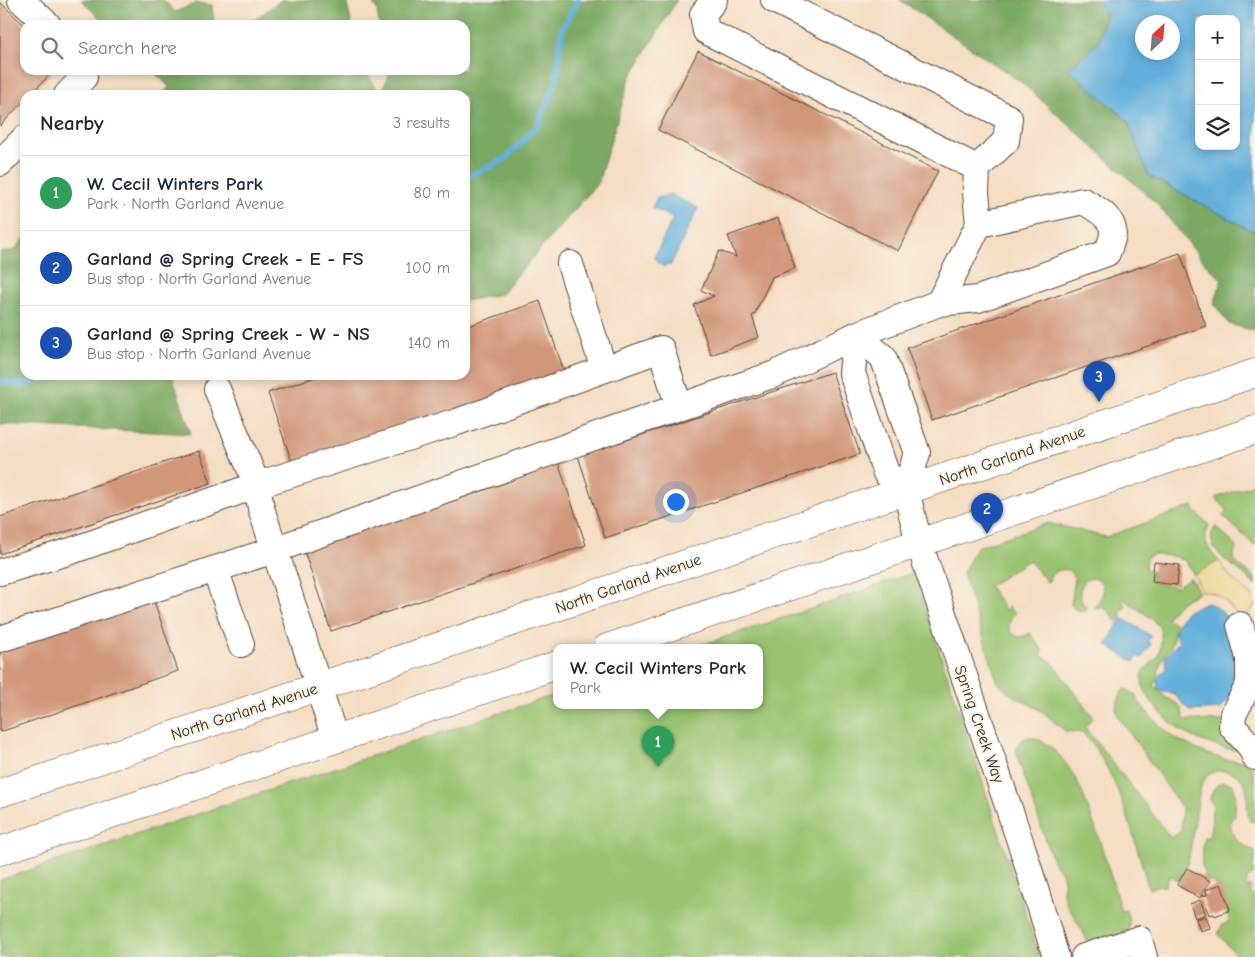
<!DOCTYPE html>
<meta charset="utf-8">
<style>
:root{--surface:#fff;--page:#f2f2f3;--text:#1f2937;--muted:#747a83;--line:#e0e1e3;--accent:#111827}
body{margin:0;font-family:"Comic Neue",sans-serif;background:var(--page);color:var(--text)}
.controls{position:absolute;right:15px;top:15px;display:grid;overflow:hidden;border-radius:10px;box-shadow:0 2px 8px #0003}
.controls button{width:45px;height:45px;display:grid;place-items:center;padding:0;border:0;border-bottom:1px solid var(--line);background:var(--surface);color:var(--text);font:25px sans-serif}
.compass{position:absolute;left:1135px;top:15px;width:45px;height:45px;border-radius:50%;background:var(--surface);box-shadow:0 2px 8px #0003;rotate:26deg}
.you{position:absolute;left:675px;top:501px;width:18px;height:18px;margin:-12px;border:4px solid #fff;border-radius:50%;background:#1a73e8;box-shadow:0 0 0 8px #1a73e833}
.badge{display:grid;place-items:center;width:32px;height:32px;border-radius:50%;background:var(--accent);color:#fff;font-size:16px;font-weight:700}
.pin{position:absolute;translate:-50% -41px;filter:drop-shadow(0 1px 2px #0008)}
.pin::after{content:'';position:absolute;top:26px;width:18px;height:15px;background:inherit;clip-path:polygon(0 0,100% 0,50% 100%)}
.popup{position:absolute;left:553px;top:644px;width:210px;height:65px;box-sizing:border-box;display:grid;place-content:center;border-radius:10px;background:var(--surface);filter:drop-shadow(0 1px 4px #0005);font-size:16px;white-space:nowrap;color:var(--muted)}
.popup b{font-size:19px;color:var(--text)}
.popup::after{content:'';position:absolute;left:50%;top:100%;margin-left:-10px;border:10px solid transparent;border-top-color:var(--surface)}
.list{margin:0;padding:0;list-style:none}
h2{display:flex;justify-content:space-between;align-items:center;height:65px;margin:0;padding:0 20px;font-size:21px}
h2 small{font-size:16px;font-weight:400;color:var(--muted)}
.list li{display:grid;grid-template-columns:32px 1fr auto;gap:15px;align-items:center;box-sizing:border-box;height:75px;padding:0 20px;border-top:1px solid var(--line)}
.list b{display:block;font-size:19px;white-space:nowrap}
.list p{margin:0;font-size:16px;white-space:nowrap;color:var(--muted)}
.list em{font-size:16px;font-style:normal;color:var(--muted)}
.icon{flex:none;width:28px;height:28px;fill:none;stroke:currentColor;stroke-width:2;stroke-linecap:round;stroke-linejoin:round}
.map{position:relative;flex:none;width:1255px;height:957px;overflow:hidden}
.search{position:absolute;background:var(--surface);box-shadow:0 2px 8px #0003;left:20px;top:20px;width:450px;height:55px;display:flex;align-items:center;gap:12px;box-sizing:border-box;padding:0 18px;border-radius:15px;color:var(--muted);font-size:19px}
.panel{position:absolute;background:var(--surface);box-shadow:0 2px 8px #0003;left:20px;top:90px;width:450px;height:290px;border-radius:15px}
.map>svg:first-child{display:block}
</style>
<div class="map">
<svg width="1255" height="957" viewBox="0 0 1255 957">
<rect width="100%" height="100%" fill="#f7f3e8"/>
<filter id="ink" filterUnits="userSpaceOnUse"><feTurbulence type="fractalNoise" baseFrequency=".02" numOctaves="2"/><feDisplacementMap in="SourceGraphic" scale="10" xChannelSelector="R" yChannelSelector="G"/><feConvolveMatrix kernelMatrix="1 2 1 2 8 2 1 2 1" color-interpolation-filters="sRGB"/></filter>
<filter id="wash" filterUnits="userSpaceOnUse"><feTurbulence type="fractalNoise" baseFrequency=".0096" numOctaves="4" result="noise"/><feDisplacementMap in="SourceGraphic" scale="20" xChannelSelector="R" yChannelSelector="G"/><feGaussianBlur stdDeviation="1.12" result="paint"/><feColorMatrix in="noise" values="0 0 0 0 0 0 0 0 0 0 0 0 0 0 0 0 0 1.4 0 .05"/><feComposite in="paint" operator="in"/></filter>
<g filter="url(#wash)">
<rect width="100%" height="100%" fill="#f4ddc2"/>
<!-- green -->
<path fill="#99c370" stroke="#6a7647" d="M1255,484V546L1222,515L1227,510L1215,498Z
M1193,506L1194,510L1209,525C1202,542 1208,549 1219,561L1194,575L1185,560L1179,559L1178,557L1154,554L1146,558L1145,569L1152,571V583L1177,587L1185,581L1191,578L1199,593L1194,594L1195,595C1185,598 1178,605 1171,612H1170L1167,619L1175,623L1173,641L1171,647L1163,657L1154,685L1165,697L1173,701L1180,706L1185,720L1222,721L1238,748L1236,750C1224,750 1195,739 1185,733C1170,725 1140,695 1142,677C1143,667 1154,663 1158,655C1160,651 1161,645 1161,640C1161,637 1162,632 1160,629C1156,619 1131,605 1122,598V602L1126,605L1120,614L1122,616L1117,622C1113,618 1111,613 1106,609L1098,608L1095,607C1101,597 1105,596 1102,583L1095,578L1086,579C1078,589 1077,599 1087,608L1085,611C1078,611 1075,610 1071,605L1075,578L1069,570C1059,569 1052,570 1049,581L1047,582L1029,560L989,586L1005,610L1009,607L1015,613C999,629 1018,644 1030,633L1043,651L1041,656L1051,661L1093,717L1085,727L1171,838L1181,831L1182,808L1118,716L1116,707L1122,691L1125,689L1135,694L1138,701L1151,717L1173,737L1198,750L1213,756L1228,760L1243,761L1252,767L1255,781V822L1250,821C1249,818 1248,816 1248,813C1246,803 1249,791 1244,782C1236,770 1216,766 1206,777C1202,782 1200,789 1199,795L1188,863L1178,881L1170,876L1164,887L1159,885L1149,889C1133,836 1120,774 1083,733L1065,731L1040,710L1007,692L997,681L963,573L977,547L1048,523L1106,537Z
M1216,526L1236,546L1234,555L1235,562L1255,578V586C1252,582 1249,578 1245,575C1234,566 1207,551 1212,533C1213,531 1214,529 1216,526Z
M912,573L916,580L1040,957H0V880L557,694V706H759V648H692L834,601Z
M1029,737C1049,740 1065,760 1074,776C1082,789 1087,805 1092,819C1103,849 1112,880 1121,911L1126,910C1129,919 1131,924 1127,933L1091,948L1081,928L1067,905L1063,894L1064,881L1063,875L1053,861L1018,758C1015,746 1017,741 1029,737Z
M1223,782L1232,784C1239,797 1234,804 1235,817H1232C1226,834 1241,846 1255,851V863L1252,866L1254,874L1246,879L1248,882L1245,885L1246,887L1250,886L1251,889L1250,891L1255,899V957H1238L1218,934L1222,925L1229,922V919L1216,885L1206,879C1199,866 1203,851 1204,837H1209L1210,832V830L1212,828C1212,823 1211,816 1212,811C1213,806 1214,805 1210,801C1211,792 1215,784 1223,782Z"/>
<!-- forest -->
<path fill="#7aa962" stroke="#5a6a40" d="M81,0H164L175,12L197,3L212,5L214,25H107Z
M281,0H346L352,25H248Z
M370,0H677L630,78L598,183L501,294L465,301V95H162L169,87L152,70H368L369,77L381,94L391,70H465V25H379L377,9Z
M900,0H1096L1106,12L1099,42L1070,69L1128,121L1148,175L1207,207L1255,232V331L1229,324L1214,304L1222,279L1208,267L1157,204L1021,82Z
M25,238V375H172L191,434L0,424V252L12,251Z"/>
<!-- sand -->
<path fill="#eeda9e" stroke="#94825e" d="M1219,561L1232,579L1252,595L1255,604C1252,611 1247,617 1239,617C1228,604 1220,592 1202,591L1194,575Z"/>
<!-- water -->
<path fill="#63b0dc" stroke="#4f6d7d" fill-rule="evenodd" d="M1096,0H1255V232L1207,207L1148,175L1128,121L1069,69L1099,42L1106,12ZM1199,19H1236V146H1199ZM1142,22H1172V52H1142Z
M670,194L698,208L670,266L667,264L665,267L656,262L657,259L654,258L673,218L652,208L656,199Z
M1206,602C1233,614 1231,627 1234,653C1235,661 1240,668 1240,676C1240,686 1227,702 1220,709L1190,711L1175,695L1158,689C1156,680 1157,675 1166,670L1165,657L1179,642L1175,634L1177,624L1186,612Z
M1122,618L1151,636L1147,642L1151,644L1142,658L1138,656L1134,662L1106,645Z"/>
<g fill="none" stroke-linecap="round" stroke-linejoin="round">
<!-- stream -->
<path stroke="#63b0dc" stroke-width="6" d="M465,178L505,159L537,126L556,82L562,29L578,0
M0,381L24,385L52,375"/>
</g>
<g id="blocks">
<!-- building -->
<path fill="#d1977a" d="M0,2L25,26V70H54L30,95H25V100L0,126Z
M698,51L938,171L898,251L658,130Z
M778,218L795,268L772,277L754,315L752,316L759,337L711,355L694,305L714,296L701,290L719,251L736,257L728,236Z
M1180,253L1206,326L932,420L907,348Z
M540,301L566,377L294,468L268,393L321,375H465V327Z
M832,372L860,454L605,538L578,456Z
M199,451L211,483L0,554V517Z
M558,462L586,545L331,631L303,548Z
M1154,562L1179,565L1177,585L1152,582Z
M153,598L178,671L0,732V650Z
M1187,868L1210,881L1200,898L1177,885Z
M1221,884L1230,910L1215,916L1214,914L1209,915L1202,896L1207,895L1206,890Z
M1200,900L1206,914L1195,918L1190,904Z
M1206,916L1210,928L1200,931L1196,919Z"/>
</g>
</g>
<g filter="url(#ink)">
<use href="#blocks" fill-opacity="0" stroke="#574537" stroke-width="1"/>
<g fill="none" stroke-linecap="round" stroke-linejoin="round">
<!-- minor casing -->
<g stroke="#574537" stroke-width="28">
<path id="minor" d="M21,0L48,25
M714,0L703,14L706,31L977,168L976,193L979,224
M774,0L1009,118L1006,141L977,168
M67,95L84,77L82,70
M0,163L25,138
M570,264L604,369
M856,335L883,357L917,453L906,490
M856,335L852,373L886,473L906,490
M906,490L919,543L1023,850L1056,957
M215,569L241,644
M0,572L71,551L257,485L217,389
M1240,625L1249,658V684L1233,715L1232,726L1251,747L1255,757
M0,639L274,550L679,407
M335,739L291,600L261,508L257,485L457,422L661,349L679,407L775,374L856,335L939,303L979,224L1083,201C1094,207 1114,218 1113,233C1113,239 1109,247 1107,253L978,299L939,303
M1084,957L1139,939L1144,957"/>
</g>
<!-- major casing -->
<g stroke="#574537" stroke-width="29">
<path id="major" d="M607,648L1255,430
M0,793L985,464L1255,373
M0,851L557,665"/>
</g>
<!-- minor -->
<use href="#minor" stroke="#fff" stroke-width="26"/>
<!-- major -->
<use href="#major" stroke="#fff" stroke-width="28"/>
</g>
</g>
<g text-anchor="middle" stroke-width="4" stroke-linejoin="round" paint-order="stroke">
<!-- street labels -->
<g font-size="16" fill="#3b2a1e" stroke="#f7f3e8">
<text transform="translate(1012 455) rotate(-19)" y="6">North Garland Avenue</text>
<text transform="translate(628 583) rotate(-19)" y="6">North Garland Avenue</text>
<text transform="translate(244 711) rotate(-18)" y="6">North Garland Avenue</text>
<text transform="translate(980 724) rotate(71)" y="6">Spring Creek Way</text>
</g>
</g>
</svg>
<div class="controls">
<button>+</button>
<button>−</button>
<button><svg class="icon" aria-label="layers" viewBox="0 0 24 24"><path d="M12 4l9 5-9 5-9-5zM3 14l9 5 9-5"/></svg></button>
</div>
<svg class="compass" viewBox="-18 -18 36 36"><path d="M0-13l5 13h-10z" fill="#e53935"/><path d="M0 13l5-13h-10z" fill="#747a83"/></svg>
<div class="you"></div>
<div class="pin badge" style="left:658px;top:767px;background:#2e9e5b">1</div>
<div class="popup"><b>W. Cecil Winters Park</b>Park</div>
<div class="pin badge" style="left:987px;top:534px;background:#1a4fb4">2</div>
<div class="pin badge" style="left:1099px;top:402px;background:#1a4fb4">3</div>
<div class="search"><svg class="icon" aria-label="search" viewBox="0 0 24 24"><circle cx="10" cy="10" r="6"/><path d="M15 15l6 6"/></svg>Search here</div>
<section class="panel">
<h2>Nearby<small>3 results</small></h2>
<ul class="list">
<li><span class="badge" style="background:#2e9e5b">1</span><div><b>W. Cecil Winters Park</b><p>Park · North Garland Avenue</p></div><em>80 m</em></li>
<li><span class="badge" style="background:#1a4fb4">2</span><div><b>Garland @ Spring Creek - E - FS</b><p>Bus stop · North Garland Avenue</p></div><em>100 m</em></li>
<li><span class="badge" style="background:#1a4fb4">3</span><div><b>Garland @ Spring Creek - W - NS</b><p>Bus stop · North Garland Avenue</p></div><em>140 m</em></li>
</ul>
</section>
</div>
